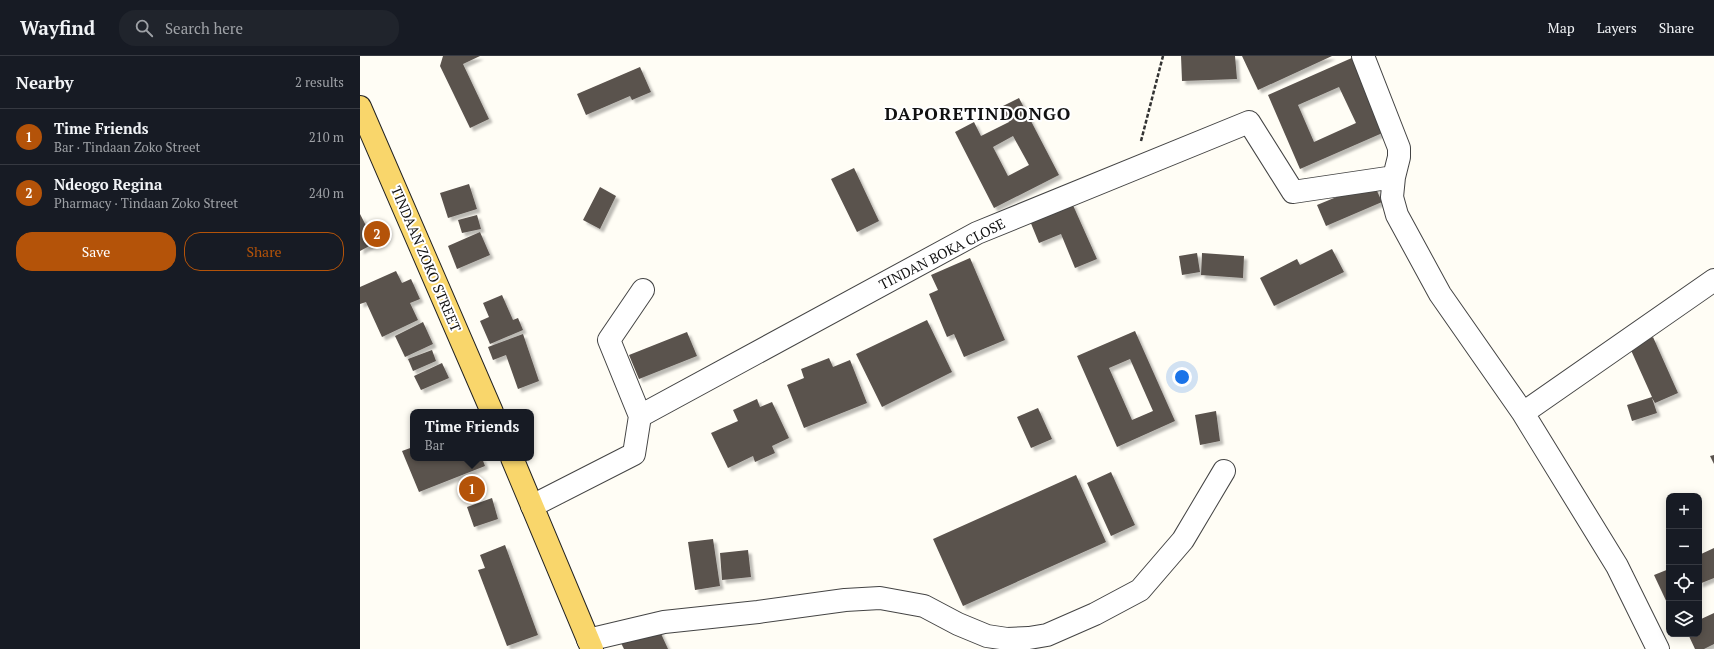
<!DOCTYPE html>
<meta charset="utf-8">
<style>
:root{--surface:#171b24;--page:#20242c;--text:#f1f3f6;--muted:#9ea1a6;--line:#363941;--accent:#b45309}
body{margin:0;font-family:"PT Serif",serif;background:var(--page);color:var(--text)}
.controls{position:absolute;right:12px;bottom:12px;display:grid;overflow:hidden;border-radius:8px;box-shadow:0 2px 10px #0003}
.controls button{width:36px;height:36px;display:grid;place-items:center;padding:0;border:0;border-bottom:1px solid var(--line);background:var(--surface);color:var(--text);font:20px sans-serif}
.you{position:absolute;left:822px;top:321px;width:14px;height:14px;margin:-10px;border:3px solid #fff;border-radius:50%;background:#1a73e8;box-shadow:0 0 0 6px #1a73e833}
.badge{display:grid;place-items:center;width:26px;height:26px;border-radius:50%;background:var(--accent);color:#fff;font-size:13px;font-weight:700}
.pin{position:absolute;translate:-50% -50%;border:2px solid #fff;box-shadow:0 1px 4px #0006}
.popup{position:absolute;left:50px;top:353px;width:124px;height:52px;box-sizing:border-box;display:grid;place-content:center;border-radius:8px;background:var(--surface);filter:drop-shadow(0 1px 3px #0005);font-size:13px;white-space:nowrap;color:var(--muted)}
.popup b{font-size:15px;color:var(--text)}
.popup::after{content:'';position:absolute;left:50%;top:100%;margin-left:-8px;border:8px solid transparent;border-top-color:var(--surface)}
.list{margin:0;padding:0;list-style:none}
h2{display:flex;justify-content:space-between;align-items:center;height:52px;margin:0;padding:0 16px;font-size:17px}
h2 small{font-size:13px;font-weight:400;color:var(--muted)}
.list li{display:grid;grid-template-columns:26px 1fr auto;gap:12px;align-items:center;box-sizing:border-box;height:56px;padding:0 16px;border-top:1px solid var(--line)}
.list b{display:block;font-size:15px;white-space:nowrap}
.list p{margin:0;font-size:13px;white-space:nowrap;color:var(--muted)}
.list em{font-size:13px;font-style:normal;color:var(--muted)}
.actions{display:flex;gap:8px;padding:12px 16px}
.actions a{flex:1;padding:9px 0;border:1px solid var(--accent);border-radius:16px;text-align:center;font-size:14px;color:var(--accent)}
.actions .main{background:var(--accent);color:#fff}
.icon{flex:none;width:22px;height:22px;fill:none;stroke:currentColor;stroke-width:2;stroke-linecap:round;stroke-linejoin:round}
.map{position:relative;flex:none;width:1354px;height:593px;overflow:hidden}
header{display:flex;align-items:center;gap:24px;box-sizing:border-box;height:56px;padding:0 20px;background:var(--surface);border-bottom:1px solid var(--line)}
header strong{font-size:19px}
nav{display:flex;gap:22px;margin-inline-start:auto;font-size:14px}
.search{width:280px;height:36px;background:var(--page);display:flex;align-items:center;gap:10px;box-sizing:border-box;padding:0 14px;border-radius:16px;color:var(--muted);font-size:15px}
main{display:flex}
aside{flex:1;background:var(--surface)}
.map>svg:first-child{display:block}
</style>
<header>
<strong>Wayfind</strong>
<div class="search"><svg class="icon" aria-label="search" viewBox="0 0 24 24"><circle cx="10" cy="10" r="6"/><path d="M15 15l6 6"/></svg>Search here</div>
<nav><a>Map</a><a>Layers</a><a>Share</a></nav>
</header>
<main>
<aside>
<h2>Nearby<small>2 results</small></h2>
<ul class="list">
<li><span class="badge">1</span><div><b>Time Friends</b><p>Bar · Tindaan Zoko Street</p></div><em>210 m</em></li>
<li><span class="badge">2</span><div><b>Ndeogo Regina</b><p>Pharmacy · Tindaan Zoko Street</p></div><em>240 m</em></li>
</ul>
<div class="actions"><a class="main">Save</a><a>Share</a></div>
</aside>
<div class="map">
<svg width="1354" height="593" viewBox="0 0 1354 593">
<defs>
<filter id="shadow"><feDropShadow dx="3.5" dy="3.5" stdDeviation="1" flood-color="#0004"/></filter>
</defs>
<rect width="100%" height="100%" fill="#fffdf5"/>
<!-- building -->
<path fill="#5a524d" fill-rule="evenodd" filter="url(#shadow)" d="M83,0H120L103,8L129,63L110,72L80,10Z
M821,0H875L877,23L822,25Z
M882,0H972L898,34Z
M994,1L1027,75L940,113L908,39ZM979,31L996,67L954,86L938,49Z
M280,11L291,36L272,44L270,40L226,59L217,38Z
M659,42L699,119L634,152L595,76L614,66L621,80L649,66L641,51ZM653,80L669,109L648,120L633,91Z
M494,112L519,165L497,176L471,123Z
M1013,126L1022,146L966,170L957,149Z
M109,128L117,153L88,162L80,137Z
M240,131L256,140L240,173L223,164Z
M712,147L737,203L715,212L701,178L679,187L670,165Z
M0,158L15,187L0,195Z
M117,159L121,173L102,177L98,164Z
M120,176L130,199L97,213L88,190Z
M972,193L984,216L914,250L900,222L937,203L940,209Z
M837,197L840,216L822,219L819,200Z
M842,197L884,200L883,222L841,219Z
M610,202L645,284L604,301L594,278L587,281L569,238L578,234L571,219Z
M36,215L42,227L51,223L60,243L50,247L58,264L22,281L6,246L0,248V231Z
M142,239L153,264L158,262L163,274L130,288L120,265L129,261L123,247Z
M567,264L592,316L522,351L496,298Z
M63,266L73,288L45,301L35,280Z
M775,275L815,365L757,391L717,300ZM770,303L793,355L772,364L749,312Z
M327,276L337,300L279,323L269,299Z
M163,278L179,325L158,333L146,299L133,304L128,291Z
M1293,281L1318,337L1295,347L1292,342L1297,357L1272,365L1267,349L1292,341L1270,292Z
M72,294L76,305L53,315L48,303Z
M469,302L473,311L490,304L507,347L444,372L427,329L444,322L441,313Z
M82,307L89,322L61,334L54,320Z
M397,343L400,351L412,346L429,382L412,390L415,397L395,406L393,400L368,412L351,377L378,365L373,354Z
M678,352L692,383L671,392L657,361Z
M856,355L860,385L840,389L835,359Z
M53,391V402H122L125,410L59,436L42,395Z
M1354,399V408L1350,400Z
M751,416L775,469L751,480L727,427Z
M716,419L746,486L603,550L573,483Z
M132,442L138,463L114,471L107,451Z
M353,483L360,530L335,534L328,486Z
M145,489L178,579L147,590L118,514L125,512L120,499Z
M1354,492V522L1339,528V499Z
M388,494L391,521L362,524L360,497Z
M1309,513V551L1294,519Z
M1354,557V588L1344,593H1335L1328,578H1339V564Z
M297,569L308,593H264L260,585Z"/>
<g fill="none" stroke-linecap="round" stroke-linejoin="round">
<!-- minor casing -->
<g stroke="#444" stroke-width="24">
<path id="minor" d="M1003,0L1039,92V101L1034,121L1032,141L1037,159L1080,238L1163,357L1257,510L1298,593
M1163,357L1354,224
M280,360L249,284L283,234
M172,450L274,398L280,360L617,177L889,66L933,136L1034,121
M228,584L304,566L398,556L485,544L520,542L564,550L598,568L627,580L647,583L669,582L687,579L735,558L780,534L823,484L864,415"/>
</g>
<!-- major casing -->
<g stroke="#222" stroke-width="24">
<path id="major" d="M0,51L132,356
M152,402L232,593"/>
</g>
<!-- path -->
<path stroke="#333" stroke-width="2.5" stroke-dasharray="4 2" stroke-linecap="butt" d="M781,85L803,0"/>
<!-- minor -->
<use href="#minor" stroke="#fff" stroke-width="22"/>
<!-- major -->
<use href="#major" stroke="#f9d66b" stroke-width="22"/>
</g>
<g text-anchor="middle" stroke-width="4" stroke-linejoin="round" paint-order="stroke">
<!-- street labels -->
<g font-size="14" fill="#111" stroke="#fff">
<text transform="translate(582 198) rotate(-27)" y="5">TINDAN BOKA CLOSE</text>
<text transform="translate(66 203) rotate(67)" y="5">TINDAAN ZOKO STREET</text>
</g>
<!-- district labels -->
<g font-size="18" font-weight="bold" letter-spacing="1" fill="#111" stroke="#fff">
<text x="618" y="64">DAPORETINDONGO</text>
</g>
</g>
</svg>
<div class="controls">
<button>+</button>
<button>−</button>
<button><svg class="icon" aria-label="locate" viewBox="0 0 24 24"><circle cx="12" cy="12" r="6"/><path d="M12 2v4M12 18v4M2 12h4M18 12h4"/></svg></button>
<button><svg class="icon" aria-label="layers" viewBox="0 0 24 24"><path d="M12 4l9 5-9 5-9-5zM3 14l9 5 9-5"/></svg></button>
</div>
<div class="you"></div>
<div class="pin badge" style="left:112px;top:433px">1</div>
<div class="popup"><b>Time Friends</b>Bar</div>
<div class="pin badge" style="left:17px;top:178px">2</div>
</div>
</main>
